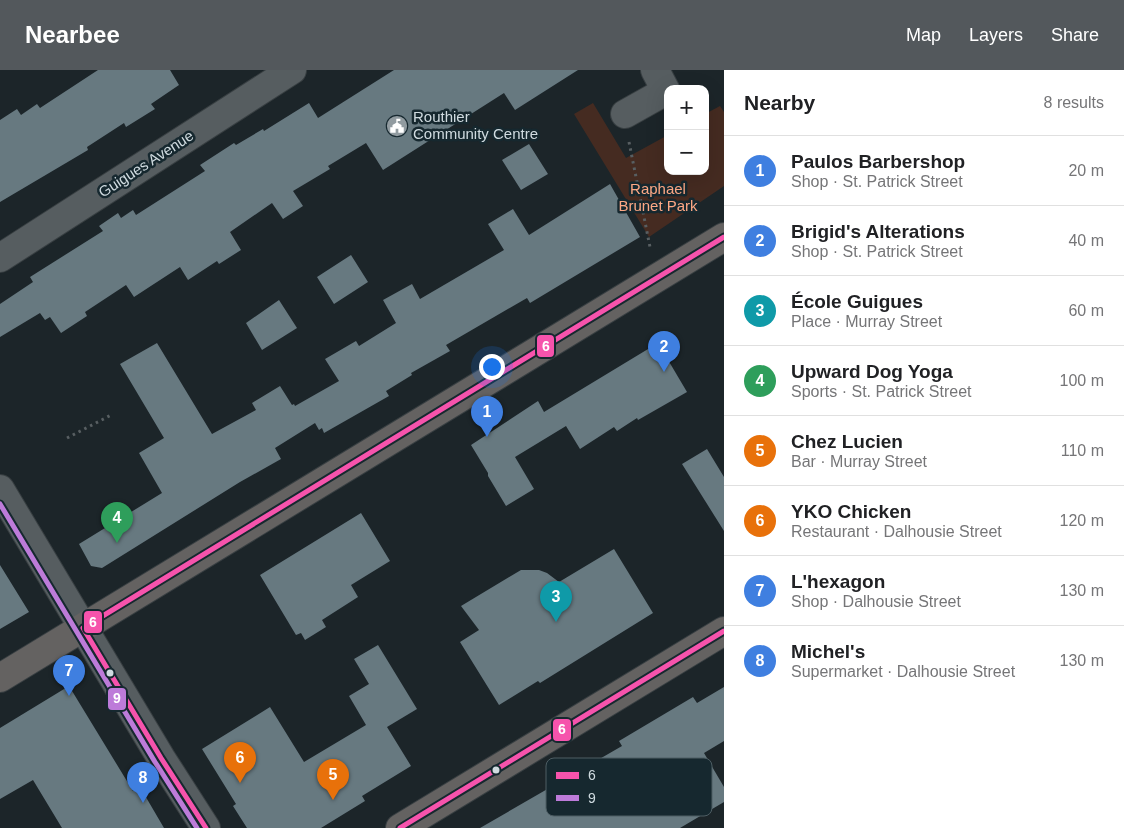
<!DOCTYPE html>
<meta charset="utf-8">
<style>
:root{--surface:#fff;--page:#f2f2f2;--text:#202124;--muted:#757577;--line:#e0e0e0;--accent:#53585c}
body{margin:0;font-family:Helvetica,sans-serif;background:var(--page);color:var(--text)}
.controls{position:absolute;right:15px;top:15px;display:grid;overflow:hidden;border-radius:10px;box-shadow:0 5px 20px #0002}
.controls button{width:45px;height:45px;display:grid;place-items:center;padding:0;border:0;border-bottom:1px solid var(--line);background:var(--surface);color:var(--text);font:25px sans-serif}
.you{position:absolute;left:491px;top:296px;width:18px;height:18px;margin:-12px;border:4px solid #fff;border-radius:50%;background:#1a73e8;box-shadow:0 0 0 8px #1a73e833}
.badge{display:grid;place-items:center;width:32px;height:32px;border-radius:50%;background:var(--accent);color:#fff;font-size:16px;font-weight:700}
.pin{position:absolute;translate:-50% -41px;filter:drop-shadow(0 1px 2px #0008)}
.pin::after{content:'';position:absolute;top:26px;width:18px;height:15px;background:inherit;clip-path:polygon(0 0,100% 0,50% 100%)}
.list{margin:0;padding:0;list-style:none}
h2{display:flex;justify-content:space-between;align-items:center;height:65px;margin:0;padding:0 20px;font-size:21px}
h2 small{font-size:16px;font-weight:400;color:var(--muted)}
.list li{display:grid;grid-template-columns:32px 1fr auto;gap:15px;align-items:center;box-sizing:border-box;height:70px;padding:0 20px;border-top:1px solid var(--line)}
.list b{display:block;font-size:19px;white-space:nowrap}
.list p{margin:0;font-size:16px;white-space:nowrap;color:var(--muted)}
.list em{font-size:16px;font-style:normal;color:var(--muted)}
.map{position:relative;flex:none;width:724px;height:758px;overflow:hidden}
header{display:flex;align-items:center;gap:30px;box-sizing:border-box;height:70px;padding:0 25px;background:var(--accent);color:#fff}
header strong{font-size:24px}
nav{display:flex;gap:28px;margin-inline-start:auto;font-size:18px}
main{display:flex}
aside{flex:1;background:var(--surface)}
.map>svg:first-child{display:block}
</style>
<header>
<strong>Nearbee</strong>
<nav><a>Map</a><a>Layers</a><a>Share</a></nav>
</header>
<main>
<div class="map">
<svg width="724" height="758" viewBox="0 0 724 758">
<rect width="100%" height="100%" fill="#1c2529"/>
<!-- green -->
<path fill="#452b21" d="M593,33L626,88L668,65V101H705V44L720,36L724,42V116L649,167L574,44Z"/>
<!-- building -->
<path fill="#677980" d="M98,0H170L179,15L151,34L155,39L126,57L124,53L87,77L88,80L0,132V50L17,39L21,45L37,34L40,38Z
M394,0H578L515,40L504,23L383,100L366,73L328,96L330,99L293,121L303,136L283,149L272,133L230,162L241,180L219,194L217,191L188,210L180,197L134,227L126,215L85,242L87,246L61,263L50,247L45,250L40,243L0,267V234L33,212L30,207L103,161L99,156L118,143L121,148L133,140L136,145L205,101L200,95L234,73L236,75L263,59L264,61L309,33L318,48Z
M529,74L548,104L521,120L502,90Z
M610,114L640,167L530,233L527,228L446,275L450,281L411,303L412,305L386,321L389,326L324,363L322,358L319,360L315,353L275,378L281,389L240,412L102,498L91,496L79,474L162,423L139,383L164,368L120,294L157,273L212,364L256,340L252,333L280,316L292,335L294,334L295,336L339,311L325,289L356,271L359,276L396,253L383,230L412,214L420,229L504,180L488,154L513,139L529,165Z
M351,185L368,212L334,234L317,207Z
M279,230L297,258L262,280L246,253Z
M658,273L687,322L638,350L637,348L617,361L614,357L580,379L566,356L515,387L534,419L506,436L488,406V403L471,375L538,331L544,342Z
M707,379L724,407V461L682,394Z
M361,443L390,491L351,515L358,527L322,550L326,557L305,570L301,563L296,565L260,505Z
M614,479L653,543L540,613L538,611L499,635L460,572L479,560L461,536L521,500H539L547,503L559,512Z
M0,495L29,542L0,559Z
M378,575L417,639L387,657L411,696L362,726L365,731L321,758H247L233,736L236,734L202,679L270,637L304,692L366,655L349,626L369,614L354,589Z
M69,616L133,721L140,717L164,758H62L33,710L0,729V658Z
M724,617V671L704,683L724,717V732L680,758H480L622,676L619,671L693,627L697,633Z"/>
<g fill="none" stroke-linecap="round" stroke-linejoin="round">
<!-- minor casing -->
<g stroke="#383f42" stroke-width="30">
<path id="minor" d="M625,44L666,21L655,0
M0,188L292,0
M0,419L161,688L206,758"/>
</g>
<!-- major casing -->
<g stroke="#383f42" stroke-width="30">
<path id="major" d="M0,608L724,167
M400,758L724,561"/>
</g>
<!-- path -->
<path stroke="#585f62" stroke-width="3" stroke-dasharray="2.5 4" stroke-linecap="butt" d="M629,72L650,177
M67,368L113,344"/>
<!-- minor -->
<use href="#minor" stroke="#565d60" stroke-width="28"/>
<!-- major -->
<use href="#major" stroke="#646261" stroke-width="28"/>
<!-- bus-1 casing -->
<g stroke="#16282f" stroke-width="9">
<path id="bus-1" d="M206,758L161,688L83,558L724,167
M400,758L724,561"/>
</g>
<!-- bus-2 casing -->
<g stroke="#16282f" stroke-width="9">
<path id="bus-2" d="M0,434L155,692L197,758"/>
</g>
<!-- bus-1 -->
<use href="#bus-1" stroke="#f653ac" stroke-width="5"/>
<!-- bus-2 -->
<use href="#bus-2" stroke="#bd7bd9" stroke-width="5"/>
</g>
<!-- icons -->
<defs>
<g id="civic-disc" transform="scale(1.125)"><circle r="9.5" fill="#919ba0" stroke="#16282f"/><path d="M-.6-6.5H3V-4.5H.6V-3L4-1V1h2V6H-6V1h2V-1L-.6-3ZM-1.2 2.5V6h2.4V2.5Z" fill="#fff"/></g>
</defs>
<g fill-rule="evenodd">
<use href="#civic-disc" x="397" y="56"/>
</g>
<!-- markers -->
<g fill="#d0dbe0" stroke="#16282f" stroke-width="2">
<circle cx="110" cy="603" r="4.5"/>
<circle cx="496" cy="700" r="4.5"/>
</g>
<g text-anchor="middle" stroke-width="5" stroke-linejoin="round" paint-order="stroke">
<!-- poi labels -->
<g font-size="15" fill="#d0dbe0" stroke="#16282f" text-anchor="start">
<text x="413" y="52">Routhier<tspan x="413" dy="17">Community Centre</tspan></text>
</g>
<!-- street labels -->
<g font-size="15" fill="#d0dbe0" stroke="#16282f">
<text transform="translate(146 94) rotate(-33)" y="5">Guigues Avenue</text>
</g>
<!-- park labels -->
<g font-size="15" fill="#fda885" stroke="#16282f">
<text x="658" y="124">Raphael<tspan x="658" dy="17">Brunet Park</tspan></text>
</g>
</g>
<!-- legend -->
<rect x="546" y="688" width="166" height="58" rx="8" fill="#16282f" stroke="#4e5e64" stroke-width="1"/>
<rect x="556" y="702" width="23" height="7" fill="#f653ac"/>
<rect x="556" y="725" width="23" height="6" fill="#bd7bd9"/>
<g font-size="14" fill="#d0dbe0">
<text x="588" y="710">6</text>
<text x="588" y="733">9</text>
</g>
<g stroke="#16282f" stroke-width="2">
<rect x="536" y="264" width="19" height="24" rx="5" fill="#f653ac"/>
<rect x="83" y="540" width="20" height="24" rx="5" fill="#f653ac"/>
<rect x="107" y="617" width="20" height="24" rx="5" fill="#bd7bd9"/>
<rect x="552" y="648" width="20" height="24" rx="5" fill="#f653ac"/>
</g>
<g font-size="14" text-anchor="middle" font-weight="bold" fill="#fff">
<text x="546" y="281">6</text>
<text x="93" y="557">6</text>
<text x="117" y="633">9</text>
<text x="562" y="664">6</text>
</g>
</svg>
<div class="controls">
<button>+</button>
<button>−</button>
</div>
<div class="you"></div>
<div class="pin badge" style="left:487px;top:367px;background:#3f7fe0">1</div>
<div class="pin badge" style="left:664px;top:302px;background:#3f7fe0">2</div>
<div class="pin badge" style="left:556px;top:552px;background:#0f9aa8">3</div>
<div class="pin badge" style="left:117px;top:473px;background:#2e9e5b">4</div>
<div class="pin badge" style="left:333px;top:730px;background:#e8710a">5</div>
<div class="pin badge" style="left:240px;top:713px;background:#e8710a">6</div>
<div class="pin badge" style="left:69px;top:626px;background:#3f7fe0">7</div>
<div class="pin badge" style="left:143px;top:733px;background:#3f7fe0">8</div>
</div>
<aside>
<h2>Nearby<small>8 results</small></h2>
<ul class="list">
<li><span class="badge" style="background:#3f7fe0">1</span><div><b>Paulos Barbershop</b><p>Shop · St. Patrick Street</p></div><em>20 m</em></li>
<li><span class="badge" style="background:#3f7fe0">2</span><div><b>Brigid's Alterations</b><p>Shop · St. Patrick Street</p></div><em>40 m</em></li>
<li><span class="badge" style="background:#0f9aa8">3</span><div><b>École Guigues</b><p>Place · Murray Street</p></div><em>60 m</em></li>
<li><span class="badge" style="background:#2e9e5b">4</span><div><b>Upward Dog Yoga</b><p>Sports · St. Patrick Street</p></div><em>100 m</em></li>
<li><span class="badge" style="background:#e8710a">5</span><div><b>Chez Lucien</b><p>Bar · Murray Street</p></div><em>110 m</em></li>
<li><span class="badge" style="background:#e8710a">6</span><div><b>YKO Chicken</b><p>Restaurant · Dalhousie Street</p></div><em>120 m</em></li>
<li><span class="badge" style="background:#3f7fe0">7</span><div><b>L'hexagon</b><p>Shop · Dalhousie Street</p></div><em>130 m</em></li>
<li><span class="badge" style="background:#3f7fe0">8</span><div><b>Michel's</b><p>Supermarket · Dalhousie Street</p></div><em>130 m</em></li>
</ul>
</aside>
</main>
